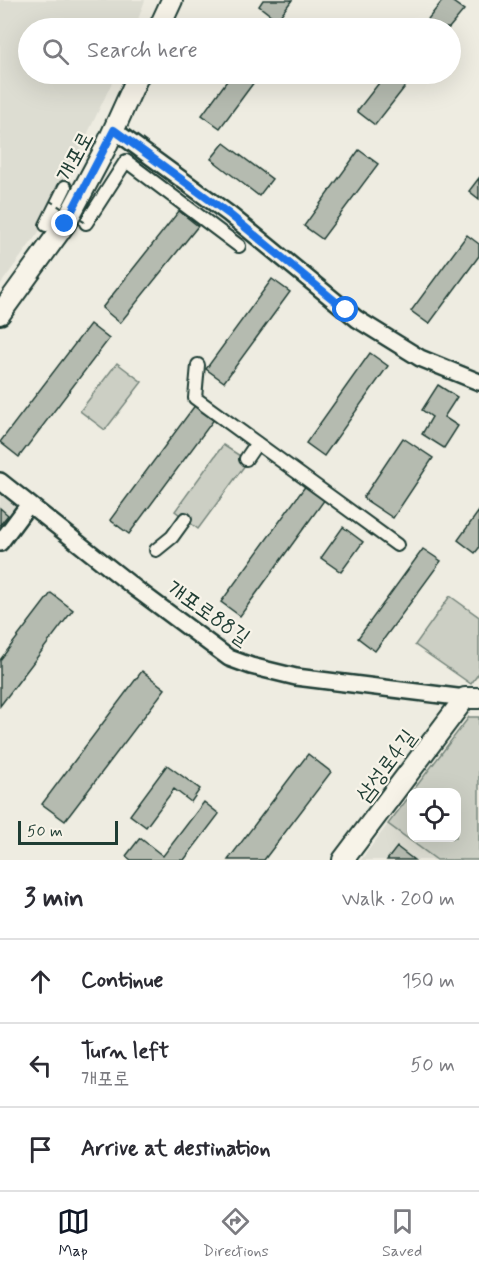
<!DOCTYPE html>
<meta charset="utf-8">
<style>
:root{--surface:#fff;--page:#f7f7f7;--text:#2b2b33;--muted:#7c7c81;--line:#e1e1e2;--accent:#111827}
body{margin:0;font-family:Mynerve,"Poor Story",sans-serif;background:var(--page);color:var(--text)}
.controls{position:absolute;right:18px;bottom:18px;display:grid;overflow:hidden;border-radius:12px;box-shadow:0 6px 24px #0002}
.controls button{width:54px;height:54px;display:grid;place-items:center;padding:0;border:0;border-bottom:2px solid var(--line);background:var(--surface);color:var(--text);font:30px sans-serif}
.scale{position:absolute;left:18px;bottom:15px;width:100px;box-sizing:border-box;padding-left:6px;border:3px solid #1f3d34;border-top:0;font-size:16px;line-height:21px;white-space:nowrap;color:#1f3d34;-webkit-text-stroke:4px #f7f3e8;paint-order:stroke}
.stop{position:absolute;width:18px;height:18px;margin:-14px;border:4px solid #1a73e8;border-radius:50%;background:#fff}
.stop.end{background:#1a73e8;border-color:#fff;box-shadow:0 2px 6px #0008}
.list{margin:0;padding:0;list-style:none}
h2{display:flex;justify-content:space-between;align-items:center;height:78px;margin:0;padding:0 24px;font-size:26px}
h2 small{font-size:20px;font-weight:400;color:var(--muted)}
.list li{display:grid;grid-template-columns:39px 1fr auto;gap:18px;align-items:center;box-sizing:border-box;height:84px;padding:0 24px;border-top:2px solid var(--line)}
.list b{display:block;font-size:22px;white-space:nowrap}
.list p{margin:0;font-size:20px;white-space:nowrap;color:var(--muted)}
.list em{font-size:20px;font-style:normal;color:var(--muted)}
.icon{flex:none;width:33px;height:33px;fill:none;stroke:currentColor;stroke-width:2;stroke-linecap:round;stroke-linejoin:round}
.map{position:relative;flex:none;width:479px;height:860px;overflow:hidden}
.search{position:absolute;background:var(--surface);box-shadow:0 6px 24px #0002;left:18px;right:18px;top:18px;height:66px;display:flex;align-items:center;gap:15px;box-sizing:border-box;padding:0 21px;border-radius:33px;color:var(--muted);font-size:22px}
.sheet{height:330px;background:var(--surface)}
nav{display:flex;justify-content:space-around;align-items:center;box-sizing:border-box;height:84px;border-top:2px solid var(--line);background:var(--surface);font-size:16px;color:var(--muted)}
nav a{display:grid;justify-items:center;gap:3px}
nav .on{color:var(--accent)}
.map>svg:first-child{display:block}
</style>
<div class="map">
<svg width="479" height="860" viewBox="0 0 479 860">
<rect width="100%" height="100%" fill="#eeece1"/>
<filter id="ink" filterUnits="userSpaceOnUse"><feTurbulence type="fractalNoise" baseFrequency=".0167" numOctaves="2"/><feDisplacementMap in="SourceGraphic" scale="12" xChannelSelector="R" yChannelSelector="G"/><feConvolveMatrix kernelMatrix="1 2 1 2 8 2 1 2 1" color-interpolation-filters="sRGB"/></filter>
<g filter="url(#ink)">
<!-- built -->
<path fill="#ddddd2" d="M0,0H145L135,28H28V74H116L44,225L0,285Z
M0,484L26,506L0,539Z
M388,824L437,860H361Z"/>
<!-- green -->
<path fill="#cccfc4" stroke="#76867c" stroke-width="1.5" d="M117,363L142,382L105,430L80,411Z
M223,445L248,461L198,529L175,511Z
M450,596L479,617V673L471,684L415,645Z
M469,717H479V860H437L388,824L412,793V838H456V792H412Z"/>
<!-- building -->
<path fill="#b5bbb0" stroke="#1f3d34" stroke-width="1.5" d="M263,0H292L277,20L259,6Z
M443,0H450L464,10L449,28H421Z
M232,74H260L220,128L202,115Z
M386,74H415L375,125L357,111Z
M224,143L272,179L259,196L211,159Z
M359,150L378,164L322,239L304,226Z
M479,178V199L469,191Z
M179,211L198,226L120,323L102,308Z
M467,235L479,244V256L429,324L411,311Z
M272,279L290,292L224,382L206,369Z
M90,324L109,339L19,457L0,442Z
M370,353L388,366L324,456L306,443Z
M438,385L457,397L444,417L458,426L444,448L422,434L432,417L422,410Z
M196,404L215,418L129,534L110,520Z
M403,438L433,458L393,518L363,498Z
M309,481L328,495L240,616L221,602Z
M0,508L8,515L0,525Z
M479,511V548L475,553L458,540Z
M343,527L363,542L341,572L321,558Z
M423,549L441,561L375,651L358,638Z
M51,593L73,610L0,706V660Z
M142,671L165,689L65,821L42,804Z
M308,754L331,772L264,860H228Z
M167,765L200,789L191,802L174,789L146,827L130,815Z
M204,802L219,814L184,860H131L126,856L140,838L163,856Z
M397,847L414,860H387Z"/>
<g fill="none" stroke-linecap="round" stroke-linejoin="round">
<!-- pedestrian casing -->
<g stroke="#1f3d34" stroke-width="16">
<path id="pedestrian" d="M86,223L126,161L239,246
M46,225L65,187
M198,365L195,398L397,545
M246,459L257,443
M156,550L172,537L185,519"/>
</g>
<!-- minor casing -->
<g stroke="#1f3d34" stroke-width="20">
<path id="minor" d="M114,130L229,214L357,319L420,358L479,382
M0,481L135,588L229,658L251,666L296,677L465,698
M0,543L29,504"/>
</g>
<!-- tertiary casing -->
<g stroke="#1f3d34" stroke-width="24">
<path id="tertiary" d="M159,28L172,0
M0,314L65,224L105,149L139,74
M343,860L465,698H479"/>
</g>
<!-- pedestrian -->
<use href="#pedestrian" stroke="#f7f3e8" stroke-width="12"/>
<!-- minor -->
<use href="#minor" stroke="#f7f3e8" stroke-width="15"/>
<!-- tertiary -->
<use href="#tertiary" stroke="#f7f3e8" stroke-width="20"/>
<!-- path-bridge -->
<path stroke="#1f3d34" stroke-width="2" stroke-dasharray="4.5 4.5" stroke-linecap="butt" d="M50,201L86,223"/>
</g>
</g>
<g fill="none" stroke-linecap="round" stroke-linejoin="round" filter="url(#ink)">
<!-- route -->
<path stroke="#1a73e8" stroke-width="8" d="M65,224L114,130L229,214L346,310"/>
</g>
<g text-anchor="middle" stroke-width="4.5" stroke-linejoin="round" paint-order="stroke">
<!-- street labels -->
<g font-size="22" fill="#1f3d34" stroke="#f7f3e8">
<text transform="translate(74 156) rotate(-62)" y="8">개포로</text>
<text transform="translate(209 612) rotate(35)" y="8">개포로88길</text>
<text transform="translate(385 765) rotate(-53)" y="8">삼성로4길</text>
</g>
</g>
</svg>
<div class="controls">
<button><svg class="icon" aria-label="locate" viewBox="0 0 24 24"><circle cx="12" cy="12" r="6"/><path d="M12 2v4M12 18v4M2 12h4M18 12h4"/></svg></button>
</div>
<div class="scale">50 m</div>
<div class="stop" style="left:346px;top:310px"></div>
<div class="stop end" style="left:65px;top:224px"></div>
<div class="search"><svg class="icon" aria-label="search" viewBox="0 0 24 24"><circle cx="10" cy="10" r="6"/><path d="M15 15l6 6"/></svg>Search here</div>
</div>
<section class="sheet">
<h2>3 min<small>Walk · 200 m</small></h2>
<ul class="list">
<li><svg class="icon" aria-label="ahead" viewBox="0 0 24 24"><path d="M12 20V5M6 11l6-6 6 6"/></svg><div><b>Continue</b></div><em>150 m</em></li>
<li><svg class="icon" aria-label="left" viewBox="0 0 24 24"><path d="M17 20v-9H6M10 6l-5 5 5 5"/></svg><div><b>Turn left</b><p>개포로</p></div><em>50 m</em></li>
<li><svg class="icon" aria-label="arrive" viewBox="0 0 24 24"><path d="M6 21V4h12l-3 4 3 4H6"/></svg><div><b>Arrive at destination</b></div></li>
</ul>
</section>
<nav>
<a class="on"><svg class="icon" aria-label="map" viewBox="0 0 24 24"><path d="M3 6l6-2 6 2 6-2v14l-6 2-6-2-6 2zM9 4v14M15 6v14"/></svg>Map</a>
<a><svg class="icon" aria-label="directions" viewBox="0 0 24 24"><path d="M12 3l9 9-9 9-9-9zM9 14v-3h6M13 9l2 2-2 2"/></svg>Directions</a>
<a><svg class="icon" aria-label="saved" viewBox="0 0 24 24"><path d="M7 4h10v16l-5-4-5 4z"/></svg>Saved</a>
</nav>
